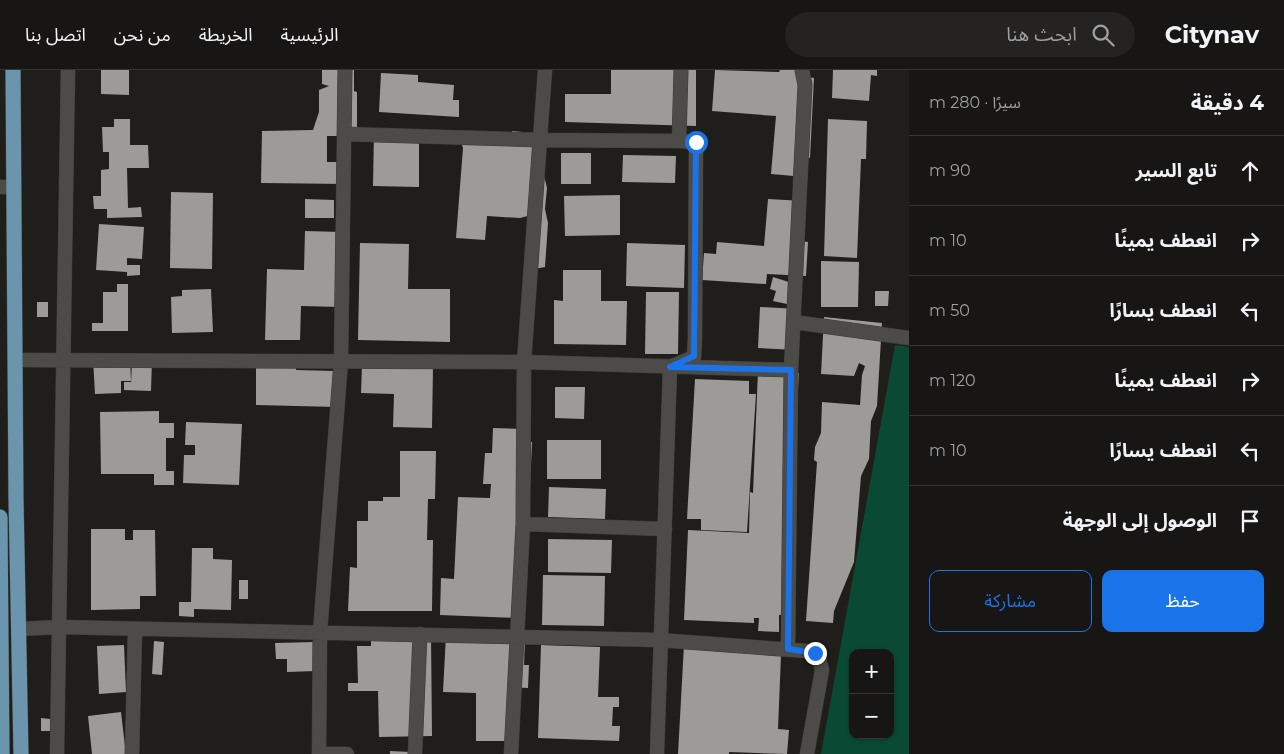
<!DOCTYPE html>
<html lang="ar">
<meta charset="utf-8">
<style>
:root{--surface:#171614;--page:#242322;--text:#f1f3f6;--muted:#9e9fa0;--line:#363534;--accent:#1a73e8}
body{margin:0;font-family:Montserrat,"Noto Sans Arabic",sans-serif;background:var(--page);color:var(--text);direction:rtl}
.controls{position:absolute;right:15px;bottom:15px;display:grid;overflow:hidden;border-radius:10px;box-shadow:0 1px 4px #0004}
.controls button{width:45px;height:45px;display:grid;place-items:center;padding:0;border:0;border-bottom:1px solid var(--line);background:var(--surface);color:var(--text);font:25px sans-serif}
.stop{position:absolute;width:15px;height:15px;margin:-11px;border:4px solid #1a73e8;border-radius:50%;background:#fff}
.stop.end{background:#1a73e8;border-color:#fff;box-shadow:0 1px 5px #0008}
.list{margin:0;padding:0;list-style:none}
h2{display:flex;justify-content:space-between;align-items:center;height:65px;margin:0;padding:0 20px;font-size:21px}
h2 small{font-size:16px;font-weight:400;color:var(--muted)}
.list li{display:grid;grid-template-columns:32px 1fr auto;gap:15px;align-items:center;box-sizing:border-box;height:70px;padding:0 20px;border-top:1px solid var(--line)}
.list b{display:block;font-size:19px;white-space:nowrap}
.list em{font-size:16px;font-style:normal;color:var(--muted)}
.actions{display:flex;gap:10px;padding:15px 20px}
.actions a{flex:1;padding:11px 0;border:1px solid var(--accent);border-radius:10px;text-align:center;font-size:18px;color:var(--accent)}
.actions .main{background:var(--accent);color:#fff}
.icon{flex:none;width:28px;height:28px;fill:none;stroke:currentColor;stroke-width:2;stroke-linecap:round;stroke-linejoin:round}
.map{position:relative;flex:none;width:909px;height:684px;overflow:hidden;direction:ltr}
header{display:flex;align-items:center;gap:30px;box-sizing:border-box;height:70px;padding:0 25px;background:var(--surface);border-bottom:1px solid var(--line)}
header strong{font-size:24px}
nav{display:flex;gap:28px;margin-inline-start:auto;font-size:18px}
.search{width:350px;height:45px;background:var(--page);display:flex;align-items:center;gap:12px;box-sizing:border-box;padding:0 18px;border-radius:28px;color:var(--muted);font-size:19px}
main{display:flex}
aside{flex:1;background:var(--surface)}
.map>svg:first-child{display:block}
</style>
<header>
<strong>Citynav</strong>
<div class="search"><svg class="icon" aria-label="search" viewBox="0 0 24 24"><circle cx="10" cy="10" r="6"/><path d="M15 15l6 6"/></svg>ابحث هنا</div>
<nav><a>الرئيسية</a><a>الخريطة</a><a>من نحن</a><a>اتصل بنا</a></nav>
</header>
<main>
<aside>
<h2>4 دقيقة<small>سيرًا · 280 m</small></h2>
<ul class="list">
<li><svg class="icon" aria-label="ahead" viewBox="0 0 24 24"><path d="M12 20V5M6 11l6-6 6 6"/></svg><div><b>تابع السير</b></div><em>90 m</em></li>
<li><svg class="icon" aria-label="right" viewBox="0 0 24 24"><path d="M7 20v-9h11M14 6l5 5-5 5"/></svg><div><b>انعطف يمينًا</b></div><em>10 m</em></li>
<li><svg class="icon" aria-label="left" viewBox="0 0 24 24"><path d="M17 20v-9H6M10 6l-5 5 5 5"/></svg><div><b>انعطف يسارًا</b></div><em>50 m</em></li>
<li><svg class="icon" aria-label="right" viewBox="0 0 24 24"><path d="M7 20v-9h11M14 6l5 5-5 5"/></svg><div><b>انعطف يمينًا</b></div><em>120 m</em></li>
<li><svg class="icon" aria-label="left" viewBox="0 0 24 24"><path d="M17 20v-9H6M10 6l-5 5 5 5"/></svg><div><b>انعطف يسارًا</b></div><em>10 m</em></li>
<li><svg class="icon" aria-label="arrive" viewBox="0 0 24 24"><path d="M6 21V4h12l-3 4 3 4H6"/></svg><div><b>الوصول إلى الوجهة</b></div></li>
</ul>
<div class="actions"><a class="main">حفظ</a><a>مشاركة</a></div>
</aside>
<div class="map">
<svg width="909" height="684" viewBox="0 0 909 684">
<rect width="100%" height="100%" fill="#1f1e1b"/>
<!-- green -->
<path fill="#0a4a34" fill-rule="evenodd" d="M895,275L909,277V684H821ZM853,583H890V665H853Z"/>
<!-- building -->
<path fill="#9c9b97" d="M101,0H129V25L101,24Z
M322,0H354V21L357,22V66H327V92H348L347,114L261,113L262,61L313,60L319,42V20L329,16L322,14Z
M611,0H696V56L565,52V24H611Z
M715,0L779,2L780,0H808V7L814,8L810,88L799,87L805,107L771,104L776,46L712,41Z
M833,0H877V6L871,5L869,31L832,28Z
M381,3L418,5V12L454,15L453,30H459V47L379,42Z
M114,49H130V75H148L149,98H127L128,138L141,137L142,147L107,148V139H94L93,126H101V100L109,99V82H103L102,57H114Z
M828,49L867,51L866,89H861L857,188L824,186Z
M374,61L419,62V117L373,116Z
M512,61L534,63L547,118L545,139L548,153L545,197L534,199L535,144L520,148L487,146L485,170L456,168L463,78L461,72L511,75Z
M561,83H591V114H561Z
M623,85L676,86L675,113L622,112Z
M171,122L213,123L212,199L170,198Z
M620,125V165L565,166L564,126Z
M305,129L334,130V148H305Z
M768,129L803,131L800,171L808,172L806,206L767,204L766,214L702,210L704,183L716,184L717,172L764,176Z
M99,154L144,157L142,189L127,188V195H140V205L127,206V202L96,200Z
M305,161L343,162L342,237L301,236L300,270H265L267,199L304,200Z
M360,173L409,174L408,219H450V272L358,270Z
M627,173L685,175L684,218L626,216Z
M821,191L859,192L858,237H821Z
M563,200H601V231H627L626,275L554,274V230L563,231Z
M773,207L792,213L787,234L773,231L776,221L770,219Z
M117,214H128V261H92V253H103V222H117Z
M211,219L213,262L172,263L171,227L182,226V220Z
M875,221H889L888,236H875Z
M646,222H679L678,284H645Z
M37,232H48V247H37Z
M760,237L798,239L795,280L758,278Z
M824,247L882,253L877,336L871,351L869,389L861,406L854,492L834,541L833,553L806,551L817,392L814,390L815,377L821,363L822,332L860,335L862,305L865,296L859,293L854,306L821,304Z
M130,288L131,311H121V323L95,324L93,289Z
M132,289L152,290L151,321L124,320V312H131V315Z
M256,292L296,293V300L334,301L337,337L256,335Z
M362,296L433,297L432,358L393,357L394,324L361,323Z
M758,301L799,303L784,545H779V562L758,561L759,548H754V553L684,550L688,460L749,463L750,422L753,423Z
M695,309L749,311V324H756L747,462L701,460V449H687Z
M555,317H585L584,349L555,348Z
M159,341V353H174V368H166V401H174V415H154V404H101L100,342Z
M186,352L242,354L239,415L183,413L184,385H195V375H185Z
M493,358L523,359V372H532L526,507L518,548L440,545L441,508L454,509L458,427L490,428L491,414H483L485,383H492Z
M547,370H601V409H547Z
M400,381H436L435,429H428L427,470H433L432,541H348L350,497L357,498V451H368V431H383V427H400Z
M549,417L606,419L605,449L548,447Z
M91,459H125V470H133V460H155L156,526H140V539L91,540Z
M548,469L612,470L611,503L548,502Z
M192,478H213V489L232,490L231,540L194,539V547L179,546V532H191Z
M543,505L605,506L604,556L542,555Z
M239,510H248V529H239Z
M431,564L432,666L379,667L378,621H348V613H358L357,576H371V565Z
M446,565L525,569L524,595H529L528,618L508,617L511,671H476V623L443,622Z
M154,571L164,572L162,605L152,604Z
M315,572L316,601L287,602V589H276L275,573Z
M124,575L126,622L99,624L97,576Z
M541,575L600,577L598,627H619V637H613L612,656H620L619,671L538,668Z
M684,575L781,585L778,659L789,660L787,684L729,682V684H678Z
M121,642L125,676H129L130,684H92L88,646Z
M41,648L50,649V661H41Z
M390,681L411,682V684H390Z"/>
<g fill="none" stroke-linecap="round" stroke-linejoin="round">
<!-- street casing -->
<g stroke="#3c3c39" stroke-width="15">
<path id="street" d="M344,64L541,70L679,71
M0,117H14
M794,252L909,268
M16,290L524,292L791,300
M523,454L665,459
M19,559L59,557L659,570L807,581L818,585L822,600L807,684
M788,579L791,300L805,15L802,0
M57,684L68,0
M132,684L135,560
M319,684L320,562L341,291L345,0
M319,684H347
M415,684L420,564
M511,684L523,454L524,292L545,0
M657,684L670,297L694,287L695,268L696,72L679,71L681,0"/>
</g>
<!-- primary casing -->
<g stroke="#3c3c39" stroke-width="16">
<path id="primary" d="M13,0L16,429L21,684
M0,447L2,684"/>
</g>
<!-- street -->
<use href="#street" stroke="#4c4b47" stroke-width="14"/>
<!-- primary -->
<use href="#primary" stroke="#6a95ac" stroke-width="15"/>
</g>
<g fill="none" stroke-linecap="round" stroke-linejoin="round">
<!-- route -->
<path stroke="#1a73e8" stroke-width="6" d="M696,72L694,286L670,297L791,300L788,579L815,583"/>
</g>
</svg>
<div class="controls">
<button>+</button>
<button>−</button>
</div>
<div class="stop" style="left:696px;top:72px"></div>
<div class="stop end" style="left:815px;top:583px"></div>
</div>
</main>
